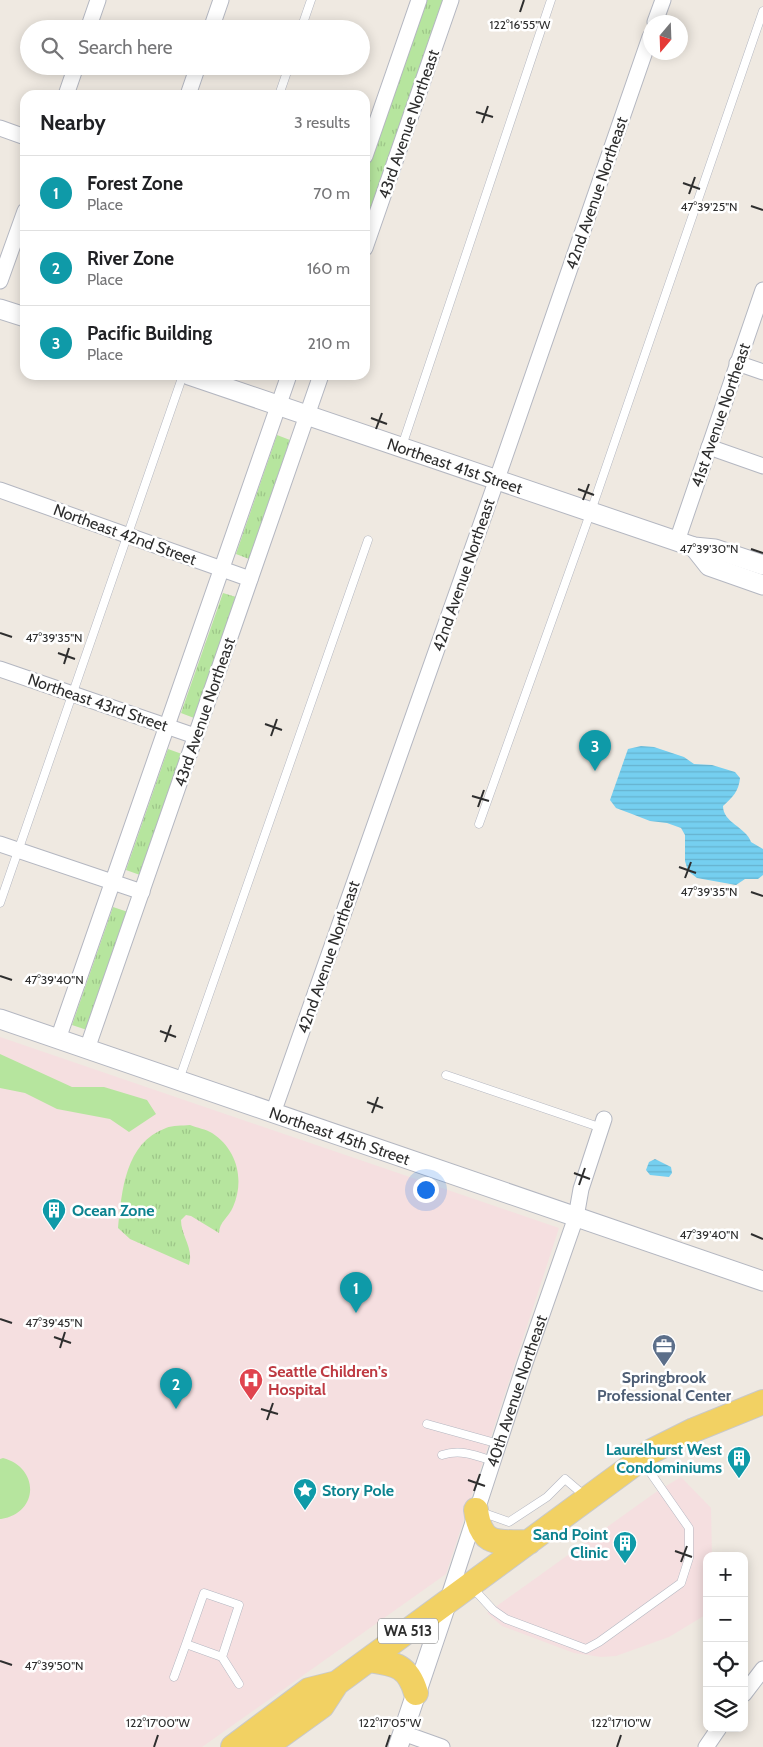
<!DOCTYPE html>
<meta charset="utf-8">
<style>
:root{--surface:#fff;--page:#f6f6f6;--text:#202124;--muted:#757577;--line:#e0e0e0;--accent:#1a73e8}
body{margin:0;font-family:Cabin,sans-serif;background:var(--page);color:var(--text)}
.controls{position:absolute;right:15px;bottom:15px;display:grid;overflow:hidden;border-radius:10px;box-shadow:0 2px 12px #0003}
.controls button{width:45px;height:45px;display:grid;place-items:center;padding:0;border:0;border-bottom:1px solid var(--line);background:var(--surface);color:var(--text);font:25px sans-serif}
.compass{position:absolute;left:643px;top:15px;width:45px;height:45px;border-radius:50%;background:var(--surface);box-shadow:0 2px 12px #0003;rotate:199deg}
.you{position:absolute;left:425px;top:1189px;width:18px;height:18px;margin:-12px;border:4px solid #fff;border-radius:50%;background:#1a73e8;box-shadow:0 0 0 8px #1a73e833}
.badge{display:grid;place-items:center;width:32px;height:32px;border-radius:50%;background:var(--accent);color:#fff;font-size:16px;font-weight:700}
.pin{position:absolute;translate:-50% -41px;filter:drop-shadow(0 1px 2px #0008)}
.pin::after{content:'';position:absolute;top:26px;width:18px;height:15px;background:inherit;clip-path:polygon(0 0,100% 0,50% 100%)}
.list{margin:0;padding:0;list-style:none}
h2{display:flex;justify-content:space-between;align-items:center;height:65px;margin:0;padding:0 20px;font-size:21px}
h2 small{font-size:16px;font-weight:400;color:var(--muted)}
.list li{display:grid;grid-template-columns:32px 1fr auto;gap:15px;align-items:center;box-sizing:border-box;height:75px;padding:0 20px;border-top:1px solid var(--line)}
.list b{display:block;font-size:19px;white-space:nowrap}
.list p{margin:0;font-size:16px;white-space:nowrap;color:var(--muted)}
.list em{font-size:16px;font-style:normal;color:var(--muted)}
.icon{flex:none;width:28px;height:28px;fill:none;stroke:currentColor;stroke-width:2;stroke-linecap:round;stroke-linejoin:round}
.map{position:relative;flex:none;width:763px;height:1747px;overflow:hidden}
.search{position:absolute;background:var(--surface);box-shadow:0 2px 12px #0003;left:20px;top:20px;width:350px;height:55px;display:flex;align-items:center;gap:12px;box-sizing:border-box;padding:0 18px;border-radius:28px;color:var(--muted);font-size:19px}
.panel{position:absolute;background:var(--surface);box-shadow:0 2px 12px #0003;left:20px;top:90px;width:350px;height:290px;border-radius:15px}
.map>svg:first-child{display:block}
</style>
<div class="map">
<svg width="763" height="1747" viewBox="0 0 763 1747">
<defs>
<pattern id="grass-tufts" width="24" height="20" patternUnits="userSpaceOnUse" patternTransform="scale(1.25)"><rect width="24" height="20" fill="#b6e59e"/><path d="M3 7l-1-3M5 7V3M7 7l1-3M15 17l-1-3M17 17v-4M19 17l1-3" fill="none" stroke="#9dc588"/></pattern>
<pattern id="water-rules" width="6" height="5" patternUnits="userSpaceOnUse" patternTransform="scale(1.25)"><rect width="6" height="5" fill="#75cff0"/><path d="M0 2.5h6" fill="none" stroke="#66b2ce"/></pattern>
</defs>
<rect width="100%" height="100%" fill="#efe9e1"/>
<!-- medical -->
<path fill="#f5dfe0" d="M0,1037L559,1228L446,1574L202,1747H0Z
M681,1477L711,1508L712,1556H707V1614L669,1637L616,1656L601,1657L574,1653L502,1626L487,1613L656,1492Z"/>
<!-- grass -->
<path fill="url(#grass-tufts)" d="M427,0H443L365,228V176Z
M277,435L290,440L249,559L236,554Z
M223,593L236,597L194,718L181,713Z
M168,749L182,754L140,875L126,870Z
M113,907L128,912L87,1030L72,1025Z
M190,1125C197,1128 206,1129 212,1133C237,1149 245,1180 233,1207C229,1217 219,1222 219,1233L191,1216L186,1215L181,1220C181,1236 194,1248 189,1265L130,1239L118,1228C122,1190 125,1143 166,1128C173,1125 182,1126 190,1125Z"/>
<!-- garden -->
<path fill="#b6e59e" d="M0,1054L72,1087H104L147,1100L156,1114L129,1132L110,1119L57,1109L25,1093L0,1088Z
M3,1458C40,1468 39,1513 1,1519H0V1459Z"/>
<!-- water -->
<path fill="url(#water-rules)" d="M641,746L654,747L684,757L694,764L712,765L735,772L740,778C739,791 732,798 723,806C723,823 746,827 751,842L763,849V875L758,879H745L736,885L697,878L688,871L685,861V835L681,828L667,823L650,821L632,814L616,808L610,800L628,749Z
M655,1159L671,1167L672,1173L669,1177L650,1175L646,1170L649,1162Z"/>
<g fill="none" stroke-linecap="round" stroke-linejoin="round">
<!-- service casing -->
<g stroke="#b4b7c1" stroke-width="9">
<path id="service" d="M301,29L311,0
M279,95L289,66
M402,446L551,0
M479,824L591,511L763,11
M0,903L183,375
M446,1075L602,1128
M179,1080L368,540
M427,1424L499,1444
M442,1455C460,1449 475,1455 493,1461
M481,1512L509,1522L547,1497L565,1479L586,1497
M471,1586L493,1610L506,1619L586,1649L599,1642L681,1583L689,1558V1528L643,1462
M222,1657L239,1605L204,1593L186,1644L222,1657L239,1684
M174,1677L186,1644"/>
</g>
<!-- minor casing -->
<g stroke="#b4b7c1" stroke-width="17">
<g id="minor">
<path d="M655,22L663,0"/>
<path d="M88,29L98,0"/>
<path d="M211,29L221,0"/>
<path d="M66,95L76,66"/>
<path d="M188,95L198,66"/>
<path d="M0,128L25,137"/>
<path d="M365,156L419,0"/>
<path d="M365,248L451,0"/>
<path d="M0,281L25,211"/>
<path d="M737,363L763,372"/>
<path d="M709,447L763,466"/>
<path d="M0,490L250,579"/>
<path d="M677,541L763,290"/>
<path d="M0,669L195,736"/>
<path d="M0,844L142,892"/>
<path d="M58,1039L289,375"/>
<path d="M87,1049L321,375"/>
<path d="M273,1113L497,479L650,37"/>
<path id="s1" d="M447,1602L525,1363L576,1217L581,1189L604,1119"/>
<path d="M744,1694L763,1669"/>
<path d="M403,1733L442,1747"/>
<path d="M706,1747L719,1728"/>
</g>
</g>
<!-- tertiary casing -->
<g stroke="#b4b7c1" stroke-width="21">
<g id="tertiary">
<path d="M0,309L25,317"/>
<path id="s2" d="M189,375L694,547L715,549L763,565"/>
<path d="M694,547L709,566L763,585"/>
<path id="s3" d="M0,1019L763,1281"/>
<path d="M398,1747L447,1602"/>
</g>
</g>
<!-- primary casing -->
<g stroke="#c9c9c9" stroke-width="26">
<path id="primary" d="M476,1510C481,1547 497,1542 529,1542
M369,1660C395,1664 408,1665 416,1693
M233,1747L309,1690L337,1683L652,1451L694,1430L763,1402
M265,1747L322,1706L337,1683"/>
</g>
<!-- service -->
<use href="#service" stroke="#fff" stroke-width="8"/>
<!-- minor -->
<use href="#minor" stroke="#fff" stroke-width="15"/>
<!-- tertiary -->
<use href="#tertiary" stroke="#fff" stroke-width="19"/>
<!-- primary -->
<use href="#primary" stroke="#f2d163" stroke-width="24"/>
</g>
<!-- ticks -->
<path fill="none" stroke="#2e2e2e" stroke-width="2" d="M520,12L524,0M476,112L493,117M482,123L488,106M683,183L700,189M689,194L695,177M751,206L763,210M371,418L387,424M376,429L382,413M578,489L594,495M583,500L589,484M751,549L763,553M0,633L12,637M58,653L75,659M64,664L69,648M265,724L282,730M271,736L277,719M472,796L489,801M478,807L484,790M679,867L696,873M685,878L691,862M751,892L763,896M0,976L12,980M160,1031L176,1037M165,1042L171,1025M367,1102L383,1108M372,1113L378,1097M574,1173L590,1179M579,1185L585,1168M751,1234L763,1239M0,1319L12,1323M54,1337L71,1343M60,1348L65,1332M261,1409L278,1414M267,1420L273,1403M468,1480L485,1486M474,1491L480,1474M675,1551L692,1557M681,1562L687,1546M0,1661L12,1665M154,1747L158,1735M386,1747L390,1735M617,1747L621,1735"/>
<!-- icons -->
<defs>
<g id="building-pin" transform="scale(1.25)"><path d="M0 17L-7.5 6A9.5 9.5 0 1 1 7.5 6Z" fill="#0f9aa8" stroke="#fff"/><path d="M-4-6H4V6H1V3H-1V6H-4ZM-2.5-4.3h1.7v1.8h-1.7ZM.8-4.3h1.7v1.8H.8ZM-2.5-1h1.7V.8h-1.7ZM.8-1h1.7V.8H.8Z" fill="#fff"/></g>
<g id="office-pin" transform="scale(1.25)"><path d="M0 17L-7.5 6A9.5 9.5 0 1 1 7.5 6Z" fill="#5c6f8a" stroke="#fff"/><path d="M-6-3h4V-5.5h4V-3h4V5H-6ZM-1-4.5V-3h2v-1.5ZM-6 0V1H6V0Z" fill="#fff"/></g>
<g id="hospital-pin" transform="scale(1.25)"><path d="M0 17L-7.5 6A9.5 9.5 0 1 1 7.5 6Z" fill="#e0444e" stroke="#fff"/><path d="M-5-5h3v3.5h4V-5h3V5h-3V1.5h-4V5h-3Z" fill="#fff"/></g>
<g id="sight-pin" transform="scale(1.25)"><path d="M0 17L-7.5 6A9.5 9.5 0 1 1 7.5 6Z" fill="#0f9aa8" stroke="#fff"/><path d="M0-6L1.8-2.2L6-1.7L2.9 1.2L3.7 5.4L0 3.3L-3.7 5.4L-2.9 1.2L-6-1.7L-1.8-2.2Z" fill="#fff"/></g>
</defs>
<g fill-rule="evenodd">
<use href="#building-pin" x="54" y="1210"/>
<use href="#office-pin" x="664" y="1346"/>
<use href="#hospital-pin" x="251" y="1380"/>
<use href="#building-pin" x="739" y="1458"/>
<use href="#sight-pin" x="305" y="1490"/>
<use href="#building-pin" x="625" y="1543"/>
</g>
<g text-anchor="middle" stroke-width="5" stroke-linejoin="round" paint-order="stroke">
<!-- shield labels -->
<rect fill="#fff" stroke="#6d6d6d" stroke-width="1" x="378" y="1618.5" width="60" height="25" rx="4"/>
<g font-size="15" font-weight="bold" fill="#2e2e2e">
<text x="408" y="1636">WA 513</text>
</g>
<!-- street labels -->
<g font-size="16" fill="#2e2e2e" stroke="#fff">
<text transform="translate(408 124) rotate(-71)" y="6">43rd Avenue Northeast</text>
<text transform="translate(596 193) rotate(-71)" y="6">42nd Avenue Northeast</text>
<text transform="translate(720 415) rotate(-71)" y="6">41st Avenue Northeast</text>
<text dy="6" stroke="none"><textPath href="#s2" startOffset="281">Northeast 41st Street</textPath></text>
<text transform="translate(125 534) rotate(20)" y="6">Northeast 42nd Street</text>
<text transform="translate(463 575) rotate(-71)" y="6">42nd Avenue Northeast</text>
<text transform="translate(98 702) rotate(19)" y="6">Northeast 43rd Street</text>
<text transform="translate(204 712) rotate(-71)" y="6">43rd Avenue Northeast</text>
<text transform="translate(328 957) rotate(-71)" y="6">42nd Avenue Northeast</text>
<text dy="6" stroke="none"><textPath href="#s3" startOffset="359">Northeast 45th Street</textPath></text>
<text dy="6" stroke="none"><textPath href="#s1" startOffset="222">40th Avenue Northeast</textPath></text>
</g>
<!-- culture labels -->
<g font-size="16" font-weight="bold" fill="#0d838f" stroke="#fff" text-anchor="start">
<text x="72" y="1216">Ocean Zone</text>
<text x="722" y="1455" text-anchor="end">Laurelhurst West<tspan x="722" dy="18">Condominiums</tspan></text>
<text x="322" y="1496">Story Pole</text>
<text x="608" y="1540" text-anchor="end">Sand Point<tspan x="608" dy="18">Clinic</tspan></text>
</g>
<!-- health labels -->
<g font-size="16" font-weight="bold" fill="#be3a42" stroke="#fff" text-anchor="start">
<text x="268" y="1377">Seattle Children's<tspan x="268" dy="18">Hospital</tspan></text>
</g>
<!-- service labels -->
<g font-size="16" font-weight="bold" fill="#4e5e75" stroke="#fff">
<text x="664" y="1383">Springbrook<tspan x="664" dy="18">Professional Center</tspan></text>
</g>
</g>
<g font-size="12" text-anchor="middle" fill="#2e2e2e" stroke="#fff" stroke-width="5" stroke-linejoin="round" paint-order="stroke">
<text x="520" y="29">122°16'55"W</text>
<text x="709" y="211">47°39'25"N</text>
<text x="709" y="553">47°39'30"N</text>
<text x="54" y="642">47°39'35"N</text>
<text x="709" y="896">47°39'35"N</text>
<text x="54" y="984">47°39'40"N</text>
<text x="709" y="1239">47°39'40"N</text>
<text x="54" y="1327">47°39'45"N</text>
<text x="54" y="1670">47°39'50"N</text>
<text x="158" y="1727">122°17'00"W</text>
<text x="390" y="1727">122°17'05"W</text>
<text x="621" y="1727">122°17'10"W</text>
</g>
</svg>
<div class="controls">
<button>+</button>
<button>−</button>
<button><svg class="icon" aria-label="locate" viewBox="0 0 24 24"><circle cx="12" cy="12" r="6"/><path d="M12 2v4M12 18v4M2 12h4M18 12h4"/></svg></button>
<button><svg class="icon" aria-label="layers" viewBox="0 0 24 24"><path d="M12 4l9 5-9 5-9-5zM3 14l9 5 9-5"/></svg></button>
</div>
<svg class="compass" viewBox="-18 -18 36 36"><path d="M0-13l5 13h-10z" fill="#e53935"/><path d="M0 13l5-13h-10z" fill="#757577"/></svg>
<div class="you"></div>
<div class="pin badge" style="left:356px;top:1313px;background:#0f9aa8">1</div>
<div class="pin badge" style="left:176px;top:1409px;background:#0f9aa8">2</div>
<div class="pin badge" style="left:595px;top:771px;background:#0f9aa8">3</div>
<div class="search"><svg class="icon" aria-label="search" viewBox="0 0 24 24"><circle cx="10" cy="10" r="6"/><path d="M15 15l6 6"/></svg>Search here</div>
<section class="panel">
<h2>Nearby<small>3 results</small></h2>
<ul class="list">
<li><span class="badge" style="background:#0f9aa8">1</span><div><b>Forest Zone</b><p>Place</p></div><em>70 m</em></li>
<li><span class="badge" style="background:#0f9aa8">2</span><div><b>River Zone</b><p>Place</p></div><em>160 m</em></li>
<li><span class="badge" style="background:#0f9aa8">3</span><div><b>Pacific Building</b><p>Place</p></div><em>210 m</em></li>
</ul>
</section>
</div>
